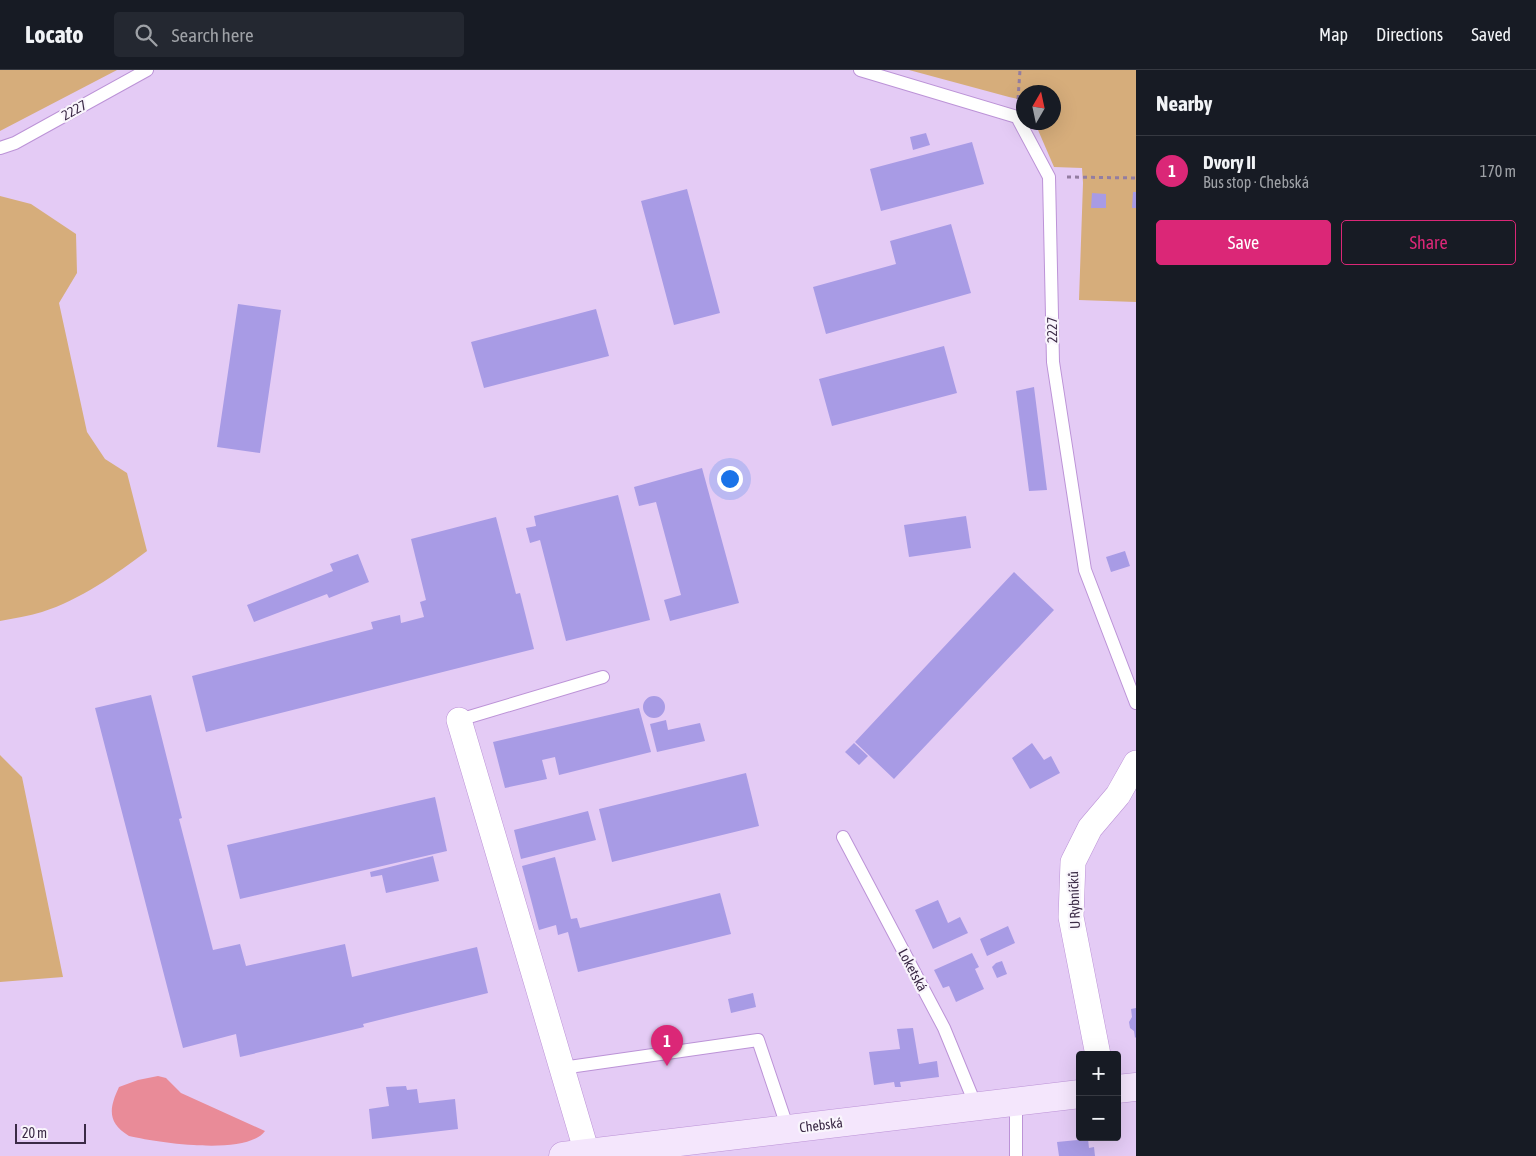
<!DOCTYPE html>
<meta charset="utf-8">
<style>
:root{--surface:#171b24;--page:#242831;--text:#f1f3f6;--muted:#9ea1a6;--line:#363941;--accent:#db2777}
body{margin:0;font-family:"Asap Condensed",sans-serif;background:var(--page);color:var(--text)}
.controls{position:absolute;right:15px;bottom:15px;display:grid;overflow:hidden;border-radius:5px;box-shadow:0 5px 20px #0002}
.controls button{width:45px;height:45px;display:grid;place-items:center;padding:0;border:0;border-bottom:1px solid var(--line);background:var(--surface);color:var(--text);font:25px sans-serif}
.compass{position:absolute;left:1016px;top:15px;width:45px;height:45px;border-radius:50%;background:var(--surface);box-shadow:0 5px 20px #0002;rotate:9deg}
.scale{position:absolute;left:15px;bottom:12px;width:71px;box-sizing:border-box;padding-left:5px;border:2px solid #3b2a46;border-top:0;font-size:14px;line-height:18px;white-space:nowrap;color:#3b2a46;-webkit-text-stroke:4px #f9f5fc;paint-order:stroke}
.you{position:absolute;left:729px;top:408px;width:18px;height:18px;margin:-12px;border:4px solid #fff;border-radius:50%;background:#1a73e8;box-shadow:0 0 0 8px #1a73e833}
.badge{display:grid;place-items:center;width:32px;height:32px;border-radius:50%;background:var(--accent);color:#fff;font-size:16px;font-weight:700}
.pin{position:absolute;translate:-50% -41px;filter:drop-shadow(0 1px 2px #0008)}
.pin::after{content:'';position:absolute;top:26px;width:18px;height:15px;background:inherit;clip-path:polygon(0 0,100% 0,50% 100%)}
.list{margin:0;padding:0;list-style:none}
h2{display:flex;justify-content:space-between;align-items:center;height:65px;margin:0;padding:0 20px;font-size:21px}
h2 small{font-size:16px;font-weight:400;color:var(--muted)}
.list li{display:grid;grid-template-columns:32px 1fr auto;gap:15px;align-items:center;box-sizing:border-box;height:70px;padding:0 20px;border-top:1px solid var(--line)}
.list b{display:block;font-size:19px;white-space:nowrap}
.list p{margin:0;font-size:16px;white-space:nowrap;color:var(--muted)}
.list em{font-size:16px;font-style:normal;color:var(--muted)}
.actions{display:flex;gap:10px;padding:15px 20px}
.actions a{flex:1;padding:11px 0;border:1px solid var(--accent);border-radius:5px;text-align:center;font-size:18px;color:var(--accent)}
.actions .main{background:var(--accent);color:#fff}
.icon{flex:none;width:28px;height:28px;fill:none;stroke:currentColor;stroke-width:2;stroke-linecap:round;stroke-linejoin:round}
.map{position:relative;flex:none;width:1136px;height:1086px;overflow:hidden}
header{display:flex;align-items:center;gap:30px;box-sizing:border-box;height:70px;padding:0 25px;background:var(--surface);border-bottom:1px solid var(--line)}
header strong{font-size:24px}
nav{display:flex;gap:28px;margin-inline-start:auto;font-size:18px}
.search{width:350px;height:45px;background:var(--page);display:flex;align-items:center;gap:12px;box-sizing:border-box;padding:0 18px;border-radius:5px;color:var(--muted);font-size:19px}
main{display:flex}
aside{flex:1;background:var(--surface)}
.map>svg:first-child{display:block}
</style>
<header>
<strong>Locato</strong>
<div class="search"><svg class="icon" aria-label="search" viewBox="0 0 24 24"><circle cx="10" cy="10" r="6"/><path d="M15 15l6 6"/></svg>Search here</div>
<nav><a>Map</a><a>Directions</a><a>Saved</a></nav>
</header>
<main>
<div class="map">
<svg width="1136" height="1086" viewBox="0 0 1136 1086">
<rect width="100%" height="100%" fill="#e4cbf5"/>
<!-- green -->
<path fill="#d6ad7b" d="M0,0H117L0,61Z
M909,0H1136V232L1079,230L1083,113L1082,98L1054,97L1035,53L1054,52V22H1024L1023,30L1009,27Z
M0,126L31,134L76,164L77,203L59,233L87,362L105,389L127,403L147,481C115,505 80,530 42,542C29,546 14,548 0,551Z
M0,685L22,707L63,907L0,912Z"/>
<!-- water -->
<path fill="#e98b98" d="M158,1006L166,1008L181,1023L265,1061C247,1086 160,1073 129,1066C107,1053 109,1038 119,1017L138,1010Z"/>
<!-- building -->
<path fill="#a89be5" d="M926,63L930,75L913,80L910,67Z
M972,72L984,114L881,141L870,99Z
M687,119L720,243L674,255L641,131Z
M1133,122H1136V138H1132Z
M1092,123L1106,124V138H1091Z
M951,154L971,223L826,264L813,217L896,194L890,171Z
M238,234L281,240L260,383L217,377Z
M596,239L609,286L484,318L471,272Z
M944,276L957,323L832,356L819,309Z
M1034,317L1047,420L1029,421L1016,321Z
M702,398L739,533L670,551L664,530L681,525L656,432L639,436L634,417Z
M618,425L650,550L566,571L540,470L530,473L526,458L536,456L534,446Z
M966,446L971,478L909,487L904,455Z
M496,447L516,524L520,523L534,579L206,662L192,606L373,559L371,552L400,545L401,553L424,547L420,532L426,530L411,469Z
M1125,481L1130,496L1111,502L1106,487Z
M358,484L369,512L329,528L327,524L254,552L247,535L333,501L330,494Z
M1014,502L1054,540L894,709L855,672Z
M151,625L182,748L179,749L213,880L240,874L246,896L345,874L352,907L477,877L488,923L363,954L364,957L240,987L236,964L183,978L95,638Z
M643 637a11 11 0 1 1 22 0a11 11 0 1 1-22 0Z
M639,638L651,682L559,705L555,687L542,690L547,709L505,718L493,672Z
M666,650L668,660L700,653L705,671L657,682L650,654Z
M854,673L868,686L859,695L845,682Z
M1032,673L1044,690L1051,686L1060,703L1030,719L1012,688Z
M746,703L759,756L612,792L599,739Z
M435,727L447,781L240,829L227,775Z
M588,741L596,770L521,789L514,760Z
M433,786L439,811L386,823L382,805L371,807L370,802Z
M555,787L571,849L577,848L580,858L720,823L731,864L578,902L568,862L558,865L556,855L539,860L522,796Z
M938,830L948,853L960,847L968,863L933,879L915,840Z
M1008,856L1015,873L987,886L980,869Z
M972,883L979,897L975,899L984,919L956,932L949,916L943,918L934,900Z
M1002,891L1007,904L997,908L992,897L996,893Z
M753,923L756,937L731,943L728,929Z
M1136,938V967L1135,968L1134,961L1130,958L1129,952L1132,947L1131,939Z
M913,958L919,994L937,991L939,1007L900,1012L901,1017H895L894,1012L874,1015L869,982L900,979L897,959Z
M406,1016L407,1020L417,1019L419,1033L455,1029L458,1059L372,1069L369,1039L389,1036L386,1017Z
M1088,1069L1089,1078L1094,1077L1095,1086H1059L1057,1072Z"/>
<g fill="none" stroke-linecap="round" stroke-linejoin="round">
<!-- lane casing -->
<g stroke="#bc93d7" stroke-width="14">
<path id="lane" d="M860,0L1017,47L1049,107L1053,292L1085,500L1136,633
M0,78L15,73L147,0
M459,650L603,607
M843,767L944,958L976,1036
M562,998L758,970L788,1059
M1016,1033V1086"/>
</g>
<!-- street casing -->
<g stroke="#bc93d7" stroke-width="26">
<path id="street" d="M459,650L587,1083
M1098,985L1071,847L1073,792L1090,758L1118,725L1136,693"/>
</g>
<!-- secondary casing -->
<g stroke="#bc93d7" stroke-width="29">
<path id="secondary" d="M1117,1019L1136,1017
M563,1086L1080,1024"/>
</g>
<!-- path -->
<path stroke="#937da1" stroke-width="3" stroke-dasharray="4 4" stroke-linecap="butt" d="M1018,29L1020,0
M1067,107L1136,108"/>
<!-- lane -->
<use href="#lane" stroke="#fff" stroke-width="12"/>
<!-- street -->
<use href="#street" stroke="#fff" stroke-width="25"/>
<!-- secondary -->
<use href="#secondary" stroke="#f4e6fc" stroke-width="28"/>
</g>
<g text-anchor="middle" stroke-width="4.5" stroke-linejoin="round" paint-order="stroke">
<!-- street labels -->
<g font-size="14" fill="#3b2a46" stroke="#f9f5fc">
<text transform="translate(74 40) rotate(-29)" y="5">2227</text>
<text transform="translate(1052 260) rotate(-91)" y="5">2227</text>
<text transform="translate(1074 830) rotate(-92)" y="5">U Rybníčků</text>
<text transform="translate(913 900) rotate(62)" y="5">Loketská</text>
<text transform="translate(821 1055) rotate(-7)" y="5">Chebská</text>
</g>
</g>
</svg>
<div class="controls">
<button>+</button>
<button>−</button>
</div>
<svg class="compass" viewBox="-18 -18 36 36"><path d="M0-13l5 13h-10z" fill="#e53935"/><path d="M0 13l5-13h-10z" fill="#9ea1a6"/></svg>
<div class="scale">20 m</div>
<div class="you"></div>
<div class="pin badge" style="left:667px;top:996px">1</div>
</div>
<aside>
<h2>Nearby<small></small></h2>
<ul class="list">
<li><span class="badge">1</span><div><b>Dvory II</b><p>Bus stop · Chebská</p></div><em>170 m</em></li>
</ul>
<div class="actions"><a class="main">Save</a><a>Share</a></div>
</aside>
</main>
